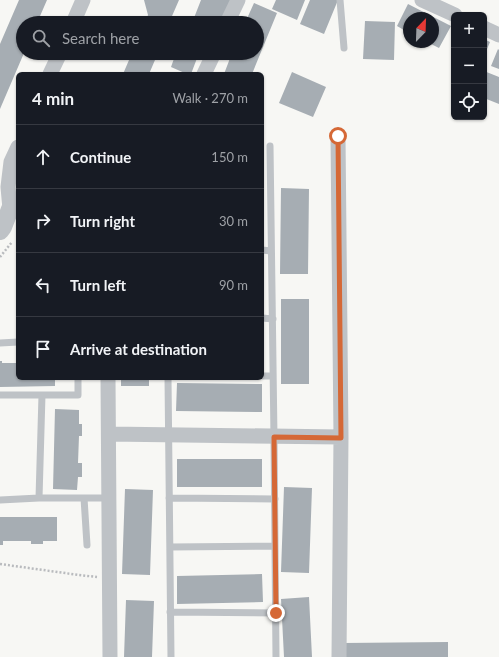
<!DOCTYPE html>
<meta charset="utf-8">
<style>
:root{--surface:#171b24;--page:#242831;--text:#f1f3f6;--muted:#9ea1a6;--line:#363941}
body{margin:0;font-family:Lato,sans-serif;background:var(--page);color:var(--text)}
.controls{position:absolute;right:12px;top:12px;display:grid;overflow:hidden;border-radius:6px;box-shadow:0 1px 3px #0004}
.controls button{width:36px;height:36px;display:grid;place-items:center;padding:0;border:0;border-bottom:1px solid var(--line);background:var(--surface);color:var(--text);font:20px sans-serif}
.compass{position:absolute;left:403px;top:12px;width:36px;height:36px;border-radius:50%;background:var(--surface);box-shadow:0 1px 3px #0004;rotate:23deg}
.stop{position:absolute;width:12px;height:12px;margin:-9px;border:3px solid #d56836;border-radius:50%;background:#fff}
.stop.end{background:#d56836;border-color:#fff;box-shadow:0 1px 4px #0008}
.list{margin:0;padding:0;list-style:none}
h2{display:flex;justify-content:space-between;align-items:center;height:52px;margin:0;padding:0 16px;font-size:17px}
h2 small{font-size:13px;font-weight:400;color:var(--muted)}
.list li{display:grid;grid-template-columns:26px 1fr auto;gap:12px;align-items:center;box-sizing:border-box;height:64px;padding:0 16px;border-top:1px solid var(--line)}
.list b{display:block;font-size:15px;white-space:nowrap}
.list em{font-size:13px;font-style:normal;color:var(--muted)}
.icon{flex:none;width:22px;height:22px;fill:none;stroke:currentColor;stroke-width:2;stroke-linecap:round;stroke-linejoin:round}
.map{position:relative;flex:none;width:499px;height:657px;overflow:hidden}
.search{position:absolute;background:var(--surface);box-shadow:0 1px 3px #0004;left:16px;top:16px;width:248px;height:44px;display:flex;align-items:center;gap:10px;box-sizing:border-box;padding:0 14px;border-radius:22px;color:var(--muted);font-size:15px}
.panel{position:absolute;background:var(--surface);box-shadow:0 1px 3px #0004;left:16px;top:72px;width:248px;height:308px;border-radius:6px}
.map>svg:first-child{display:block}
</style>
<div class="map">
<svg width="499" height="657" viewBox="0 0 499 657">
<rect width="100%" height="100%" fill="#f7f7f4"/>
<!-- building -->
<path fill="#a6adb3" d="M19,0H47L37,23H23V53H24L0,109V44Z
M144,0H179L169,23H145L148,15Z
M201,0H231L222,23H192Z
M276,0H305L297,20L272,9Z
M310,0H338L324,34L300,24Z
M254,3L277,13L252,74H224L232,53H257V23H245Z
M408,4L451,26L439,48L427,42H433V18H409V33L397,26Z
M365,21L395,22L394,60L363,59Z
M484,39L490,42L484,56Z
M498,49L499,50V69L491,66Z
M132,53H138L155,60L149,74H123Z
M176,53H199L191,74H187L171,67Z
M484,71L499,77V104L484,98Z
M292,72L326,87L313,117L279,103Z
M281,188L309,189L308,274H280Z
M281,299H309V384H281Z
M0,361H2V363H18V378H55V386L0,387Z
M121,378H149V386H121Z
M177,383L262,384V412L176,411Z
M55,409L79,410V424H82V436H79L78,463H82V477H78L77,490L53,489Z
M177,459H262V487H177Z
M284,487L312,488L309,573L281,572Z
M125,489L153,490L150,575L122,574Z
M0,517H57V541H43V544H31V541H3V545H0Z
M262,574L263,602L177,604V576Z
M309,597L312,657H284L281,599Z
M126,600L154,601L152,657H124Z
M448,642V657H343V643Z"/>
<g fill="none" stroke-linecap="round" stroke-linejoin="round">
<!-- path -->
<path stroke="#b9bbbe" stroke-width="2.5" stroke-dasharray="2 2" stroke-linecap="butt" d="M0,257L12,242
M0,564L79,575L97,577"/>
<!-- service -->
<path stroke="#bec2c6" stroke-width="7" d="M340,0L344,48
M270,146L274,437L276,657
M262,250L271,251
M262,318L273,319
M0,343L18,342
M262,376H273
M168,378L171,657
M0,395H42L39,498
M42,395H78V378
M84,498L87,545
M169,498L275,499
M0,500L39,498H109
M170,547L275,546
M170,612L276,613"/>
<!-- minor -->
<path stroke="#bec2c6" stroke-width="15" d="M422,0L455,15
M73,23L83,0
M227,23L238,0
M484,28L499,35
M50,74L60,53
M204,74L214,53
M338,136L341,437L339,657
M10,209L8,187L11,162L18,147
M108,378L110,657
M109,434L341,437"/>
<!-- tertiary -->
<path stroke="#bec2c6" stroke-width="18" d="M0,231L3,227L10,209"/>
</g>
<g fill="none" stroke-linecap="round" stroke-linejoin="round">
<!-- route -->
<path stroke="#d56836" stroke-width="5" d="M276,613L274,437L341,438L338,136"/>
</g>
</svg>
<div class="controls">
<button>+</button>
<button>−</button>
<button><svg class="icon" aria-label="locate" viewBox="0 0 24 24"><circle cx="12" cy="12" r="6"/><path d="M12 2v4M12 18v4M2 12h4M18 12h4"/></svg></button>
</div>
<svg class="compass" viewBox="-18 -18 36 36"><path d="M0-13l5 13h-10z" fill="#e53935"/><path d="M0 13l5-13h-10z" fill="#9ea1a6"/></svg>
<div class="stop" style="left:338px;top:136px"></div>
<div class="stop end" style="left:276px;top:613px"></div>
<div class="search"><svg class="icon" aria-label="search" viewBox="0 0 24 24"><circle cx="10" cy="10" r="6"/><path d="M15 15l6 6"/></svg>Search here</div>
<section class="panel">
<h2>4 min<small>Walk · 270 m</small></h2>
<ul class="list">
<li><svg class="icon" aria-label="ahead" viewBox="0 0 24 24"><path d="M12 20V5M6 11l6-6 6 6"/></svg><div><b>Continue</b></div><em>150 m</em></li>
<li><svg class="icon" aria-label="right" viewBox="0 0 24 24"><path d="M7 20v-9h11M14 6l5 5-5 5"/></svg><div><b>Turn right</b></div><em>30 m</em></li>
<li><svg class="icon" aria-label="left" viewBox="0 0 24 24"><path d="M17 20v-9H6M10 6l-5 5 5 5"/></svg><div><b>Turn left</b></div><em>90 m</em></li>
<li><svg class="icon" aria-label="arrive" viewBox="0 0 24 24"><path d="M6 21V4h12l-3 4 3 4H6"/></svg><div><b>Arrive at destination</b></div></li>
</ul>
</section>
</div>
